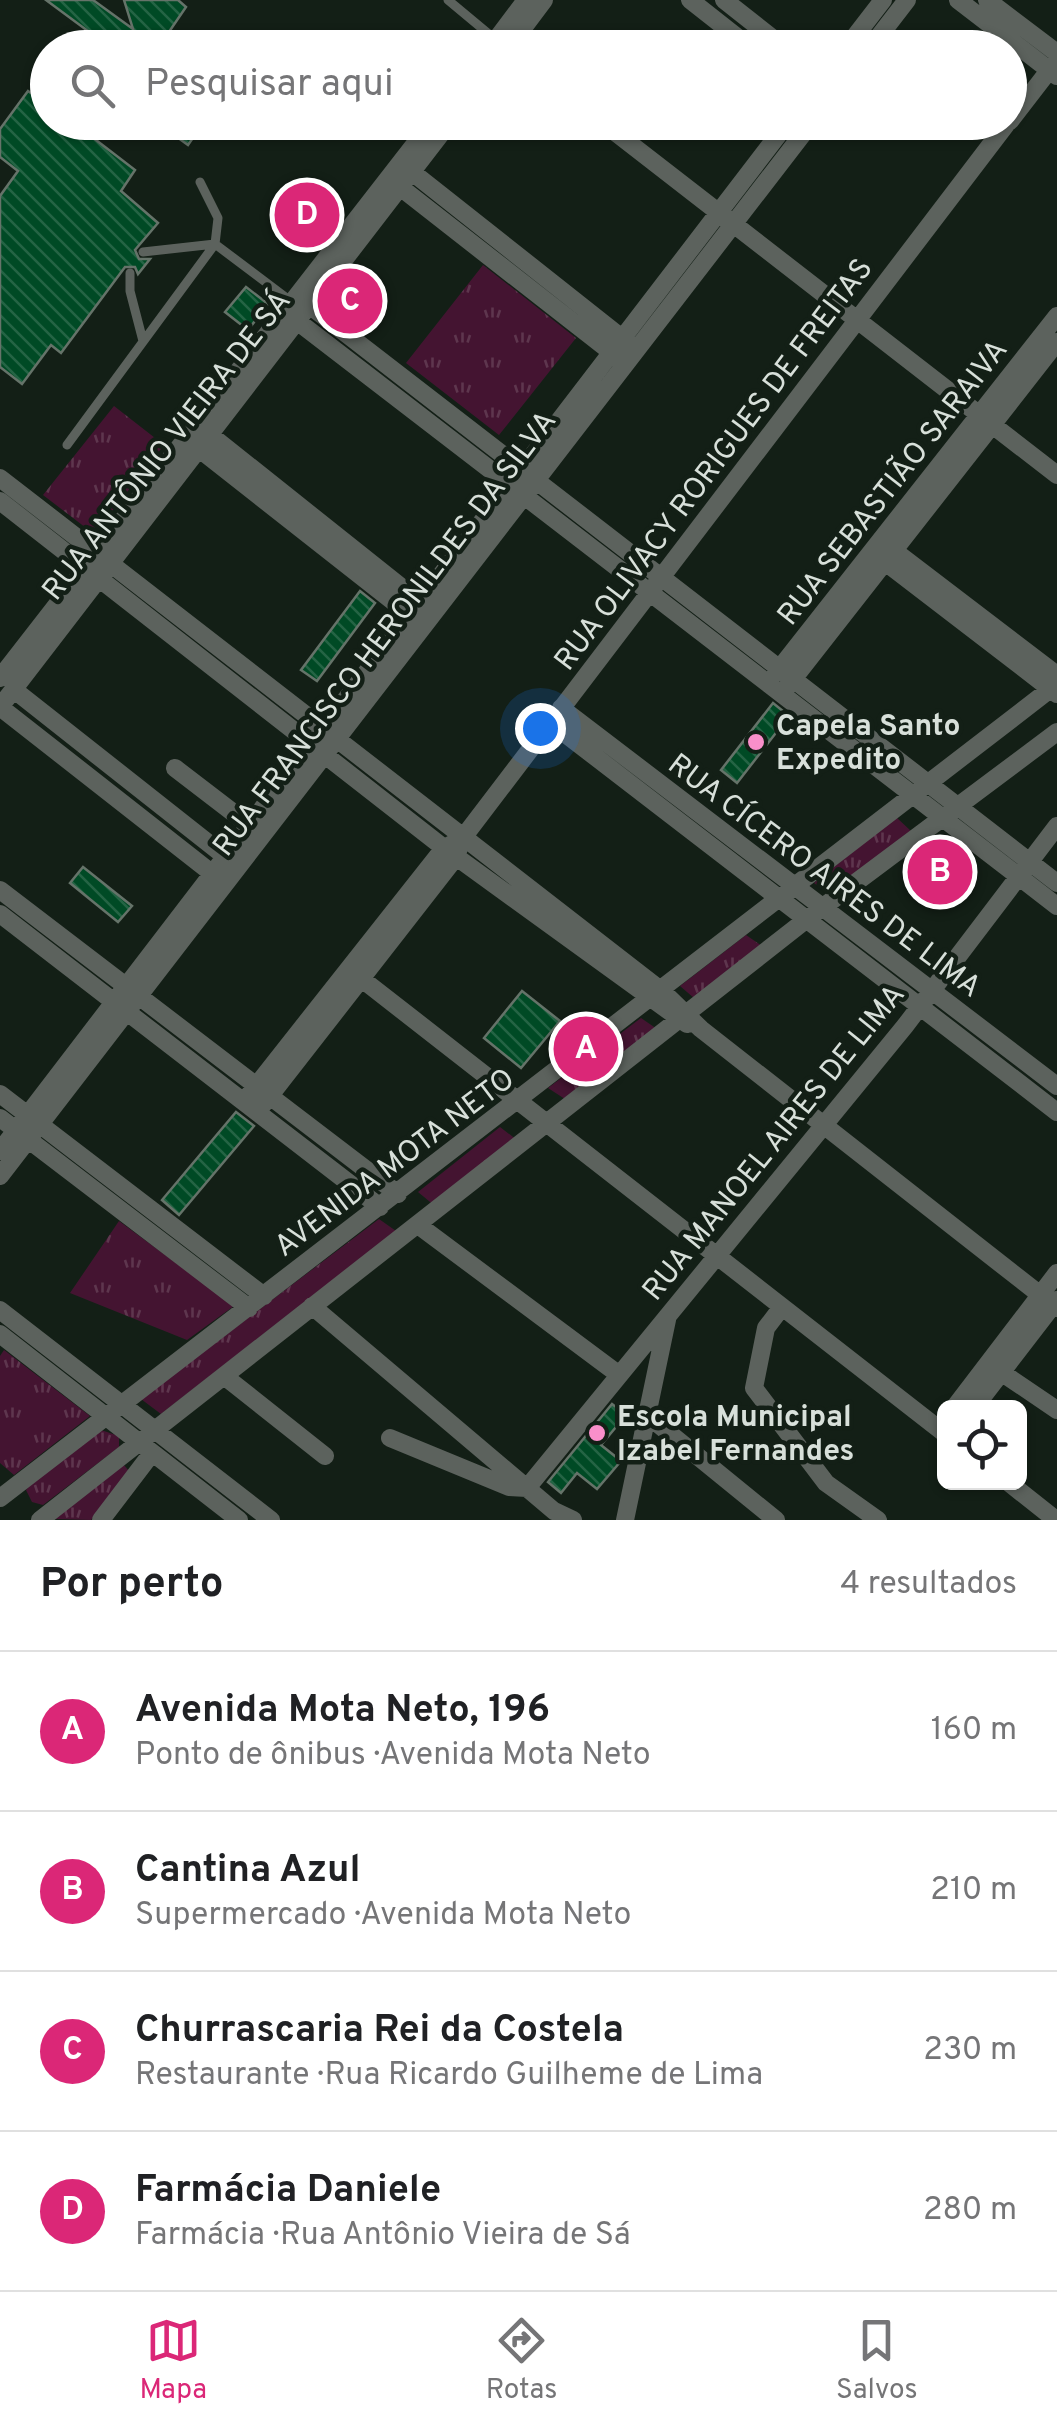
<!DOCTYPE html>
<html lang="pt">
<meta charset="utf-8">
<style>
:root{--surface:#fff;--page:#f2f2f2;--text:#202124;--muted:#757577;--line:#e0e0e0;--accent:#db2777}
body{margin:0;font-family:Overpass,sans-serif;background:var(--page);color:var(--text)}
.controls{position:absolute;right:30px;bottom:30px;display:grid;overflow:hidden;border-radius:15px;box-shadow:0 2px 8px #0004}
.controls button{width:90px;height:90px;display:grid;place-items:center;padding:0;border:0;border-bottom:2px solid var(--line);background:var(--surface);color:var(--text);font:50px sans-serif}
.you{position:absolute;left:540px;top:728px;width:35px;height:35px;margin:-25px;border:8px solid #fff;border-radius:50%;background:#1a73e8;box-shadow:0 0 0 15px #1a73e833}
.badge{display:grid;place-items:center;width:65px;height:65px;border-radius:50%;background:var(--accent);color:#fff;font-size:32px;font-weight:700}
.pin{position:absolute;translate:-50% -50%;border:5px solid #fff;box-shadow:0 2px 10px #0006}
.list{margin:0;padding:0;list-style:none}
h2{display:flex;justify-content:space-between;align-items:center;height:130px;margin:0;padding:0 40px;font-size:42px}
h2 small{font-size:32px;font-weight:400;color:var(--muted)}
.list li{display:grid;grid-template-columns:65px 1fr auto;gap:30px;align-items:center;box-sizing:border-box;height:160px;padding:0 40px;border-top:2px solid var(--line)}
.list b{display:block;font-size:38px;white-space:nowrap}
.list p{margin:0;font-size:32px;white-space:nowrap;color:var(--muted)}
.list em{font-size:32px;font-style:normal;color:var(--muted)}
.icon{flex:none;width:55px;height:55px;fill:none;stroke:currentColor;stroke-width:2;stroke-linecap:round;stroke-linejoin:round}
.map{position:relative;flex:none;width:1057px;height:1520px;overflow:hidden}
.search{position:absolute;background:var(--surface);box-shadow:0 2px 8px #0004;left:30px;right:30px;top:30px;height:110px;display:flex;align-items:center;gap:25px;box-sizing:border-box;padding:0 35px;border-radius:55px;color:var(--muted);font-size:38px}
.sheet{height:770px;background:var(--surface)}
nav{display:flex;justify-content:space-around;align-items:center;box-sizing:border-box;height:140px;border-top:2px solid var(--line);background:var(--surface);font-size:28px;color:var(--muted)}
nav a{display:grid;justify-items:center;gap:5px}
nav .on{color:var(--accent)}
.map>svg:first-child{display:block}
</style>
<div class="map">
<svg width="1057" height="1520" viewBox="0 0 1057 1520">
<defs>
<pattern id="grass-tufts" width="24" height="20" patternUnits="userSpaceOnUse" patternTransform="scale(2.5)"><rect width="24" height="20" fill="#441431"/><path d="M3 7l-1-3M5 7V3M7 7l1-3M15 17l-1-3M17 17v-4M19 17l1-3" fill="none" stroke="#5e364e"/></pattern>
<pattern id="building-back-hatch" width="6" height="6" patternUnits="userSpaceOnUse" patternTransform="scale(2.5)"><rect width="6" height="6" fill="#004a25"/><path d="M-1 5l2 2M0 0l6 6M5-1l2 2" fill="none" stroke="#246444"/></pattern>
</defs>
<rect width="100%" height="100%" fill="#131f16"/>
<!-- grass -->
<path fill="url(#grass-tufts)" d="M483,265L576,338L499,435L406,363Z
M114,406L164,445L94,534L43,495Z
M896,817L912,832L830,894L814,883Z
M746,935L762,946L694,998L680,986Z
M641,1018L657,1029L568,1101L548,1088Z
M500,1127L517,1140L435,1206L418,1192Z
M379,1219L396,1231L161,1414L141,1399Z
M119,1221L234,1306L187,1340L70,1293Z
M4,1350L90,1416L14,1475L0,1463V1356Z
M101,1430L119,1436V1447L43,1505L32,1502L26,1490L30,1485Z
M123,1464L129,1471L91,1520L55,1519Z"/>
<!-- building -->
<path fill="url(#building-back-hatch)" stroke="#657369" stroke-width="2.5" d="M46,0H93L133,29L124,0H178L186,7L158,48H89L96,37Z
M28,91L48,105V122H59L77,137L83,130L135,170L121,191L158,223L135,250L139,259H150L138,274L135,267H125L61,353L51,345L22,384L0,367V196L18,171L0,157V129Z
M156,122H204L188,145Z
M246,287L268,304L248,330L225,312Z
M360,591L375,603L317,681L301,670Z
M773,703L789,716L737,783L721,770Z
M83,867L132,906L118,922L70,883Z
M522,991L560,1021L521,1068L484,1038Z
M236,1112L254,1126L179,1215L162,1200Z
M612,1404L626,1415L601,1445L621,1461L597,1489L577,1473L561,1493L548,1482Z"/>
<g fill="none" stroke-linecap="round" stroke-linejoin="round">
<!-- lane -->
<path stroke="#5c625d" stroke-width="9" d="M448,0L496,40
M215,244L292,302
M143,252L215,244
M130,273V291L143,341
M67,445L215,244L218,218L200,182"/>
<!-- street -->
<path stroke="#5c625d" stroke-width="18" d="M690,0L751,48
M724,0L785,48
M958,0L1057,76
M987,0L1057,53
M490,48L526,0
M508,48L544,0
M846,48L883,0
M870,48L907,0
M1010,121L1054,64
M602,122L1057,475
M412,172L632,346
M400,187L620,359
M292,302L297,321L1057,906
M298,303L309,305L1057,883
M209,434L425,606
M198,448L418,621
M0,478L662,991L701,1029L1057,1308
M0,501L444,848L687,1024
M893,550L1057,675
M884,561L1057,694
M776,673L1057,316
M0,678L432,122
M787,687L1057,342
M13,689L231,861
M561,708L1057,1086
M550,722L1057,1112
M175,768L248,824
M218,878L0,707L450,122
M0,890L398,1194
M0,914L380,1207
M349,969L944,1433
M0,1094L264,1296
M249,1095L444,848L452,844
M258,1111L456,857L462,839L1008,122
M0,1118L249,1308
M0,1151L788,122
M0,1176L812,122
M418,1225L618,1374
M312,1306L554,1511L573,1520
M782,1307L766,1328L754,1388L826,1483L878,1520
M0,1310L271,1520
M0,1334L239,1520
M992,1366L1057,1410
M224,1376L325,1456
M954,1408L1057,1273
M974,1408L1057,1300
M647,1415L776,1520
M390,1438L509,1487L527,1488
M1008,1482L1056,1520
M527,1488L905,1026L1057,826
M0,1498L1057,684
M40,1520L807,919L1057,732
M101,1520L152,1453
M625,1520L667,1320"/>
</g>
<!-- markers -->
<g fill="#f98fca" stroke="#131f16" stroke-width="4">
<circle cx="756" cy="742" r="10"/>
<circle cx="597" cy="1433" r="10"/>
</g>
<g text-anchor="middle" stroke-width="9" stroke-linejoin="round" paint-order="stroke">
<!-- street labels -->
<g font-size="30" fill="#d8e0da" stroke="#131f16">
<text transform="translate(166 445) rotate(-52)" y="10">RUA ANTÔNIO VIEIRA DE SÁ</text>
<text transform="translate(713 464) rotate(-53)" y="10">RUA OLIVACY RORIGUES DE FREITAS</text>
<text transform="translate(892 482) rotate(-52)" y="10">RUA SEBASTIÃO SARAIVA</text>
<text transform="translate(384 633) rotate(-53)" y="10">RUA FRANCISCO HERONILDES DA SILVA</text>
<text transform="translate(825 875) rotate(37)" y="10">RUA CÍCERO AIRES DE LIMA</text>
<text transform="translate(773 1142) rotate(-51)" y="10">RUA MANOEL AIRES DE LIMA</text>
<text transform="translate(394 1162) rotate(-37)" y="10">AVENIDA MOTA NETO</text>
</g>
<!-- poi labels -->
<g font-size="30" font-weight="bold" fill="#d8e0da" stroke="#131f16" text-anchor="start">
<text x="776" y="735">Capela Santo<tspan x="776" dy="34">Expedito</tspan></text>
<text x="617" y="1426">Escola Municipal<tspan x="617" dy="34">Izabel Fernandes</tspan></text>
</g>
</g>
</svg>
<div class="controls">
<button><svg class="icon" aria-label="locate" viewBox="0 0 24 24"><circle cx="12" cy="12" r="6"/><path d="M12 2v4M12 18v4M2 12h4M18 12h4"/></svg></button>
</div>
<div class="you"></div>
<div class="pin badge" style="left:586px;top:1049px">A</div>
<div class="pin badge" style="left:940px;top:872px">B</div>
<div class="pin badge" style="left:350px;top:301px">C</div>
<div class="pin badge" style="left:307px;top:215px">D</div>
<div class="search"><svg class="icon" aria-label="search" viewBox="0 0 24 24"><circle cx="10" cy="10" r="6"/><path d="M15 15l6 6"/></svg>Pesquisar aqui</div>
</div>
<section class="sheet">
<h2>Por perto<small>4 resultados</small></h2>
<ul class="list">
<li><span class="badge">A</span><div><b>Avenida Mota Neto, 196</b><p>Ponto de ônibus · Avenida Mota Neto</p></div><em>160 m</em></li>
<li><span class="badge">B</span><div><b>Cantina Azul</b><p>Supermercado · Avenida Mota Neto</p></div><em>210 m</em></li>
<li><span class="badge">C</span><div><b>Churrascaria Rei da Costela</b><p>Restaurante · Rua Ricardo Guilheme de Lima</p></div><em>230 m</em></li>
<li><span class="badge">D</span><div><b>Farmácia Daniele</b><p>Farmácia · Rua Antônio Vieira de Sá</p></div><em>280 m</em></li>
</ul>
</section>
<nav>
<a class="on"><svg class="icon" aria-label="map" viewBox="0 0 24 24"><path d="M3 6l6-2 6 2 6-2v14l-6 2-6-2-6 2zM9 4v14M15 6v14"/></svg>Mapa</a>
<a><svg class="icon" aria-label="directions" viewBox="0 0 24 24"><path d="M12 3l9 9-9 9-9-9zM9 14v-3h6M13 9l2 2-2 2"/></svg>Rotas</a>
<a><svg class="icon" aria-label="saved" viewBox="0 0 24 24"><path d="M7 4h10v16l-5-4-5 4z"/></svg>Salvos</a>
</nav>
